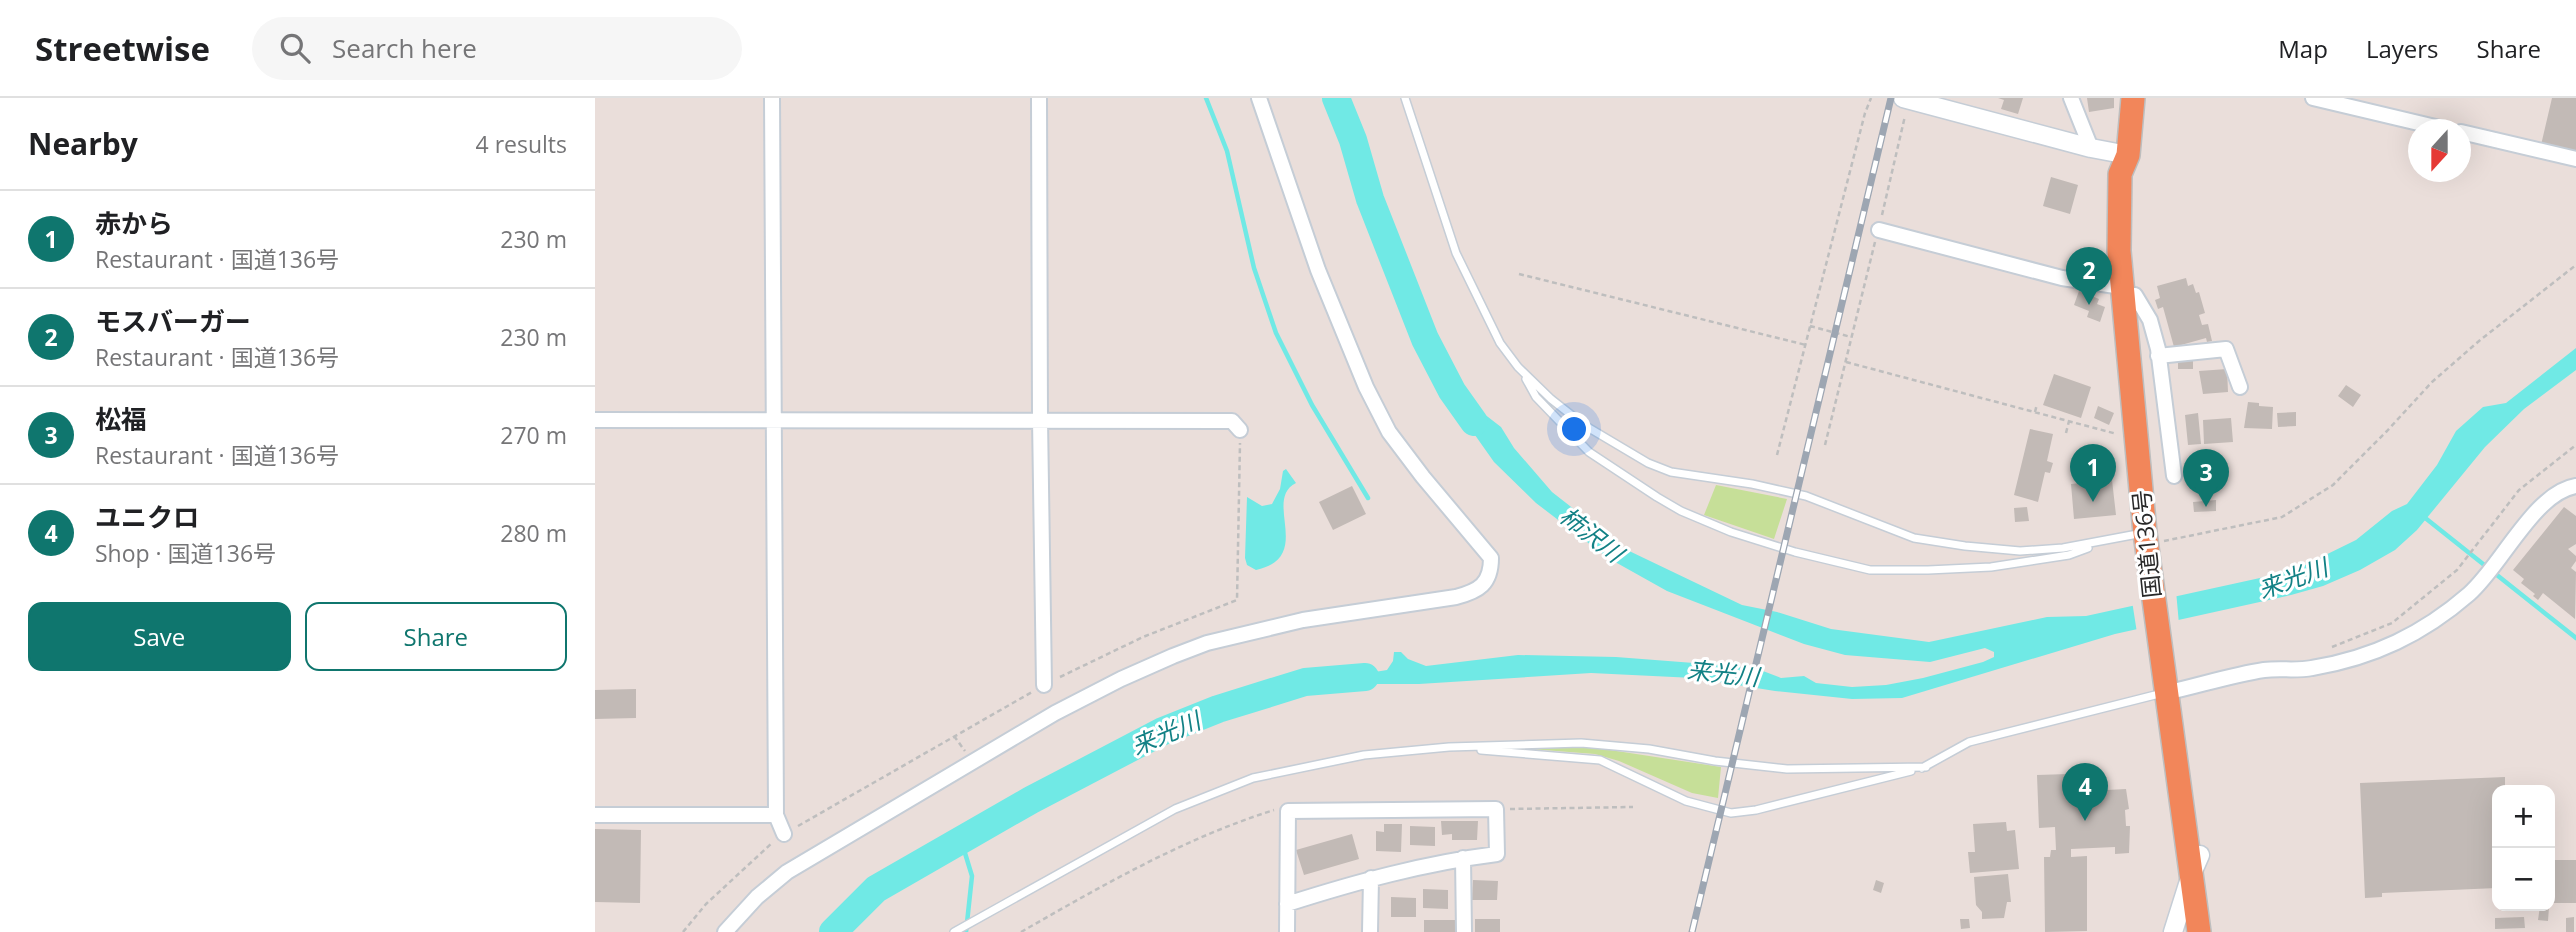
<!DOCTYPE html>
<meta charset="utf-8">
<style>
:root{--surface:#fff;--page:#f6f6f6;--text:#202124;--muted:#757577;--line:#e0e0e0;--accent:#0f766e}
body{margin:0;font-family:"Open Sans","Noto Sans JP",sans-serif;background:var(--page);color:var(--text)}
.controls{position:absolute;right:21px;bottom:21px;display:grid;overflow:hidden;border-radius:14px;box-shadow:0 7px 28px #0002}
.controls button{width:63px;height:63px;display:grid;place-items:center;padding:0;border:0;border-bottom:2px solid var(--line);background:var(--surface);color:var(--text);font:35px sans-serif}
.compass{position:absolute;left:1813px;top:21px;width:63px;height:63px;border-radius:50%;background:var(--surface);box-shadow:0 7px 28px #0002;rotate:201deg}
.you{position:absolute;left:980px;top:332px;width:24px;height:24px;margin:-18px;border:5px solid #fff;border-radius:50%;background:#1a73e8;box-shadow:0 0 0 10px #1a73e833}
.badge{display:grid;place-items:center;width:46px;height:46px;border-radius:50%;background:var(--accent);color:#fff;font-size:23px;font-weight:700}
.pin{position:absolute;translate:-50% -58px;filter:drop-shadow(0 2px 4px #0008)}
.pin::after{content:'';position:absolute;top:37px;width:24px;height:21px;background:inherit;clip-path:polygon(0 0,100% 0,50% 100%)}
.list{margin:0;padding:0;list-style:none}
h2{display:flex;justify-content:space-between;align-items:center;height:91px;margin:0;padding:0 28px;font-size:30px}
h2 small{font-size:23px;font-weight:400;color:var(--muted)}
.list li{display:grid;grid-template-columns:46px 1fr auto;gap:21px;align-items:center;box-sizing:border-box;height:98px;padding:0 28px;border-top:2px solid var(--line)}
.list b{display:block;font-size:26px;white-space:nowrap}
.list p{margin:0;font-size:23px;white-space:nowrap;color:var(--muted)}
.list em{font-size:23px;font-style:normal;color:var(--muted)}
.actions{display:flex;gap:14px;padding:21px 28px}
.actions a{flex:1;padding:16px 0;border:2px solid var(--accent);border-radius:14px;text-align:center;font-size:24px;color:var(--accent)}
.actions .main{background:var(--accent);color:#fff}
.icon{flex:none;width:38px;height:38px;fill:none;stroke:currentColor;stroke-width:2;stroke-linecap:round;stroke-linejoin:round}
.map{position:relative;flex:none;width:1981px;height:834px;overflow:hidden}
header{display:flex;align-items:center;gap:42px;box-sizing:border-box;height:98px;padding:0 35px;background:var(--surface);border-bottom:2px solid var(--line)}
header strong{font-size:33px}
nav{display:flex;gap:38px;margin-inline-start:auto;font-size:24px}
.search{width:490px;height:63px;background:var(--page);display:flex;align-items:center;gap:18px;box-sizing:border-box;padding:0 24px;border-radius:38px;color:var(--muted);font-size:26px}
main{display:flex}
aside{flex:1;background:var(--surface)}
.map>svg:first-child{display:block}
</style>
<header>
<strong>Streetwise</strong>
<div class="search"><svg class="icon" aria-label="search" viewBox="0 0 24 24"><circle cx="10" cy="10" r="6"/><path d="M15 15l6 6"/></svg>Search here</div>
<nav><a>Map</a><a>Layers</a><a>Share</a></nav>
</header>
<main>
<aside>
<h2>Nearby<small>4 results</small></h2>
<ul class="list">
<li><span class="badge">1</span><div><b>赤から</b><p>Restaurant · 国道136号</p></div><em>230 m</em></li>
<li><span class="badge">2</span><div><b>モスバーガー</b><p>Restaurant · 国道136号</p></div><em>230 m</em></li>
<li><span class="badge">3</span><div><b>松福</b><p>Restaurant · 国道136号</p></div><em>270 m</em></li>
<li><span class="badge">4</span><div><b>ユニクロ</b><p>Shop · 国道136号</p></div><em>280 m</em></li>
</ul>
<div class="actions"><a class="main">Save</a><a>Share</a></div>
</aside>
<div class="map">
<svg width="1981" height="834" viewBox="0 0 1981 834">
<rect width="100%" height="100%" fill="#eadeda"/>
<!-- green -->
<path fill="#c6df98" d="M1121,387L1192,401L1179,441L1109,417Z
M921,650H1002L1126,669L1123,700L1097,695L1024,663L1000,656Z"/>
<!-- water -->
<path fill="#70e9e5" d="M1981,250V272L1929,311L1890,349L1822,432L1800,452L1765,472L1728,488L1696,497L1520,536L1307,600L1257,601L1180,593L1099,580L996,575L824,586H733L731,576C751,573 772,576 792,572L798,563L799,554H806L813,561L831,568L923,557L1021,559L1138,568L1168,573L1186,580L1209,578L1221,585L1257,589L1291,587L1328,580L1388,564L1399,559V554L1390,550L1335,564L1250,557L1209,546L1072,493L1013,460L941,405L899,364L851,296L863,288L884,312L906,329L919,350L957,394L1030,451L1147,507L1182,514L1236,531L1334,544L1452,519L1491,518L1665,480L1708,468L1761,442L1797,413L1812,406L1842,367L1861,333L1888,309L1911,305Z
M691,371L701,385C667,402 720,459 661,472L652,467L650,460L652,399L667,408L677,406L685,391L688,373Z"/>
<!-- pier -->
<path fill="#eadeda" d="M1581,493L1584,526L1542,535L1537,503Z"/>
<g fill="none" stroke-linecap="round" stroke-linejoin="round">
<!-- stream -->
<path stroke="#70e9e5" stroke-width="4.5" d="M611,0L632,53L659,170L681,235L717,307L773,400
M1829,419L1981,540
M366,742L377,778L371,834"/>
<!-- river -->
<path stroke="#70e9e5" stroke-width="28" d="M741,0L758,42L775,101L830,241L857,293L879,324
M238,834L281,791L436,702L568,633L623,611L710,584L770,579"/>
</g>
<!-- building -->
<path fill="#c2bab6" d="M1403,0H1428L1423,16L1406,11L1409,2Z
M1492,0H1519V10L1494,14Z
M1957,0H1981V55L1946,47Z
M1456,79L1483,87L1475,116L1448,108Z
M1591,180L1593,188L1598,186L1601,195L1604,194L1610,215L1604,217L1607,227L1613,226L1617,243L1612,244L1611,240L1579,249L1568,209L1563,211L1560,202L1565,200L1562,188Z
M1484,193L1504,201L1502,206L1510,209L1505,224L1492,219L1494,213L1479,207Z
M1598,262V271H1583V263Z
M1632,271L1633,294L1608,296L1604,273Z
M1459,276L1496,289L1486,320L1448,307Z
M1751,287L1766,297L1758,309L1743,298Z
M1653,304L1664,305V308L1678,309L1677,331L1649,330Z
M1503,308L1519,315L1514,327L1499,320Z
M1701,314V328L1683,329L1682,315Z
M1603,315L1606,346L1593,347L1590,317Z
M1636,320L1638,344L1609,346L1608,322Z
M1435,331L1458,336L1452,363L1458,365L1455,375L1450,374L1443,404L1419,397Z
M1517,382L1521,417L1479,421L1476,386Z
M757,388L771,416L738,432L724,404Z
M1621,402V413L1599,414L1598,404Z
M1432,409L1434,423L1420,424L1419,410Z
M1969,409L1981,418V446L1973,451L1981,458V463L1976,470L1981,474L1980,521L1948,495L1943,502L1938,498L1940,496L1926,485L1929,481L1918,472Z
M41,591V620L0,621V592Z
M1473,676L1474,694L1531,691L1534,711L1530,712L1531,728H1535L1534,755L1520,756V749L1476,751V759L1492,758V833L1450,834L1449,759H1455L1456,752H1461L1460,729L1444,730L1442,677Z
M1910,679V692H1902V746H1899V763H1902V790L1787,795V799L1770,800L1765,685Z
M846,723H883L882,742H857V736L847,737Z
M1411,724L1412,733L1420,732L1424,771L1375,775L1373,754H1380L1378,726Z
M789,726H807L806,754L781,753V733L789,734Z
M815,728L840,729V748L815,747Z
M0,731L46,732L45,805L0,804Z
M757,736L764,761L709,777L701,752Z
M1955,762H1981V805H1955Z
M1413,776L1416,804H1412L1409,820L1387,821V814L1381,807L1379,779Z
M878,782L903,783L902,802H877Z
M1281,782L1289,785L1286,795L1278,792Z
M828,791L853,792V811L828,810Z
M796,799L821,800V819H796Z
M1945,808L1954,809L1953,823L1943,822Z
M1929,819L1930,830L1900,831V820Z
M1979,819V834H1971V820Z
M880,821H905V834H880Z
M1365,821H1374L1375,830L1366,831Z
M829,822H860V834H829Z"/>
<g fill="none" stroke-linecap="round" stroke-linejoin="round">
<!-- service casing -->
<g stroke="#c5cdd6" stroke-width="10">
<path id="service" d="M810,0L861,155L905,245L923,269L956,301L989,327L1053,365L1076,374L1157,386L1211,398L1319,440L1370,448L1425,453L1468,450L1548,435
M931,281L941,299L994,354L1062,399L1086,413L1136,434L1200,454L1275,472H1333L1396,469L1474,457L1493,450
M886,652L1005,662L1091,703L1136,715L1161,712L1316,673
M1327,670L1374,644L1568,595
M359,834L580,711L658,680L769,657L854,649L986,645L1054,651L1120,663L1192,671L1331,669"/>
</g>
<!-- minor casing -->
<g stroke="#c5cdd6" stroke-width="18">
<path id="minor" d="M444,0L445,321L449,587
M1476,0L1496,50
M1718,0L1853,32
M1866,34L1981,61
M1284,132L1467,180L1527,189
M1540,197L1555,222L1563,251L1579,378
M1563,258L1631,251L1645,289
M0,322L637,323L645,332
M1570,595C1603,588 1636,577 1669,572C1685,570 1701,573 1717,570C1778,560 1828,536 1874,496C1907,467 1939,395 1981,388
M0,717H181L177,0
M181,717L189,736
M868,760L869,834
M692,806C761,784 830,765 902,756L901,711L693,713L692,834
M130,834L162,799L192,774L460,615L526,581L578,558L612,545L708,522L861,499C884,493 896,486 896,460L828,379L794,334L771,289L723,172L664,0
M775,834L776,780"/>
</g>
<!-- tertiary casing -->
<g stroke="#c5cdd6" stroke-width="21">
<path id="tertiary" d="M1308,0L1496,50L1533,57
M1578,834L1595,780L1605,757"/>
</g>
<!-- trunk casing -->
<g stroke="#bebebe" stroke-width="26">
<path id="trunk" d="M1538,0L1533,57L1525,76L1524,153L1550,435L1604,834"/>
</g>
<!-- path -->
<path stroke="#bebebe" stroke-width="2.5" stroke-dasharray="5 3.5" stroke-linecap="butt" d="M1287,117L1310,18
M924,176L1211,247
M1215,228L1256,239
M1251,264L1522,336
M1440,314L1442,306
M1471,335L1474,323
M1230,347L1280,144
M1182,357L1270,15L1276,0
M1569,443L1687,419L1738,387L1792,333L1837,284L1884,243L1981,167
M1737,549L1797,525L1862,472L1924,392L1981,347
M465,579L548,539L642,502L645,345
M359,638L370,653
M915,711L1038,709
M203,728L437,594
M88,834L111,806L177,745
M426,834C508,787 590,740 679,712"/>
<!-- service -->
<use href="#service" stroke="#fff" stroke-width="7"/>
<!-- minor -->
<use href="#minor" stroke="#fff" stroke-width="14"/>
<!-- tertiary -->
<use href="#tertiary" stroke="#fff" stroke-width="18"/>
<!-- trunk -->
<use href="#trunk" stroke="#f2865a" stroke-width="23"/>
<!-- rail casing -->
<g stroke="#9da6b2" stroke-width="7">
<path id="rail" d="M1097,834L1296,0"/>
</g>
<!-- rail -->
<use href="#rail" stroke="#fff" stroke-width="4.5" stroke-dasharray="13" stroke-linecap="butt"/>
</g>
<g text-anchor="middle" stroke-width="6" stroke-linejoin="round" paint-order="stroke">
<!-- street labels -->
<g font-size="23" fill="#282828" stroke="#fff">
<text transform="translate(1552 446) rotate(-96)" y="8">国道136号</text>
</g>
<!-- water labels -->
<g font-size="24" font-style="italic" fill="#128185" stroke="#fff">
<text transform="translate(996 437) rotate(38)" y="8">柿沢川</text>
<text transform="translate(1698 481) rotate(-20)" y="8">来光川</text>
<text transform="translate(1128 576) rotate(6)" y="8">来光川</text>
<text transform="translate(571 636) rotate(-23)" y="8">来光川</text>
</g>
</g>
</svg>
<div class="controls">
<button>+</button>
<button>−</button>
</div>
<svg class="compass" viewBox="-18 -18 36 36"><path d="M0-13l5 13h-10z" fill="#e53935"/><path d="M0 13l5-13h-10z" fill="#757577"/></svg>
<div class="you"></div>
<div class="pin badge" style="left:1498px;top:404px">1</div>
<div class="pin badge" style="left:1494px;top:207px">2</div>
<div class="pin badge" style="left:1611px;top:409px">3</div>
<div class="pin badge" style="left:1490px;top:723px">4</div>
</div>
</main>
